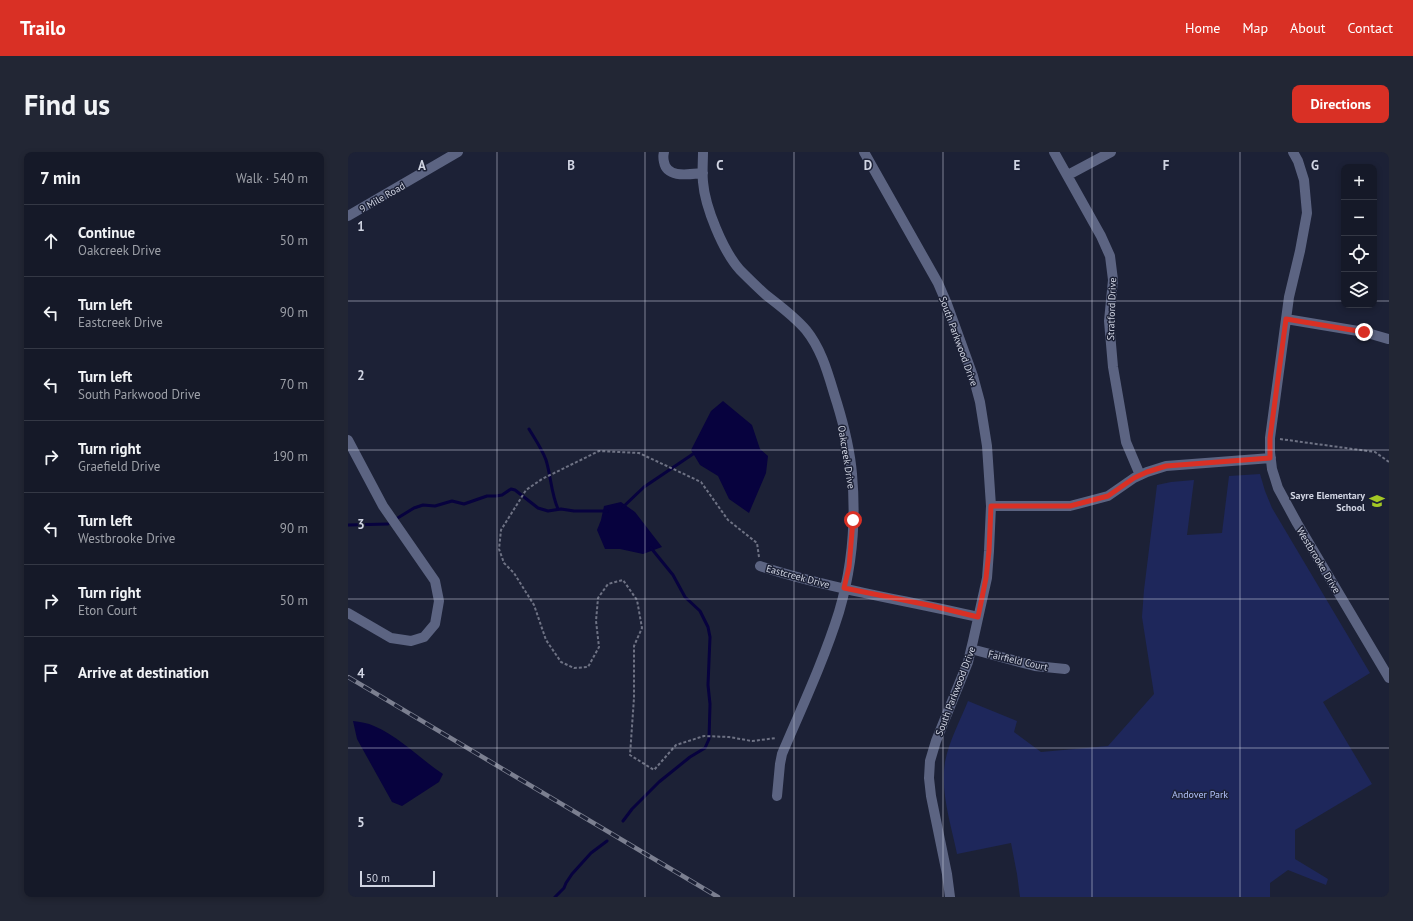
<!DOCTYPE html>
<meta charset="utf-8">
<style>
:root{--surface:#151928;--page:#222634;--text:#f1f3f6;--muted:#9da0a8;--line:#343845;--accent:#d93025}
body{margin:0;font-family:"PT Sans",sans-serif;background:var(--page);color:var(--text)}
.controls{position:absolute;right:12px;top:12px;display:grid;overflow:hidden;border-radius:8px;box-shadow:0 2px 6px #0003}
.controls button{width:36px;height:36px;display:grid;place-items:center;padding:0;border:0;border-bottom:1px solid var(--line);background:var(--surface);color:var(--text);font:20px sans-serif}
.scale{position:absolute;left:12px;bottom:10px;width:75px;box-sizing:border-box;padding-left:4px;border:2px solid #d0d4e2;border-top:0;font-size:11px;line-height:14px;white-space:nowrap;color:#d0d4e2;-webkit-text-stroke:3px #1c2136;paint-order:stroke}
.stop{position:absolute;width:12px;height:12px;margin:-9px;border:3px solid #d93025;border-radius:50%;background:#fff}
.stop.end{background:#d93025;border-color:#fff;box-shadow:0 1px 4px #0008}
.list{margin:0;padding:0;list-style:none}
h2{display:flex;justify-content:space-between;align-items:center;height:52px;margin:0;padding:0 16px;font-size:17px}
h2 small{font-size:13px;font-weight:400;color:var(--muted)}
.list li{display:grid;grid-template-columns:26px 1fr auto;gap:12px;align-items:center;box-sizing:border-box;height:72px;padding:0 16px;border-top:1px solid var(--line)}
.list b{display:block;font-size:15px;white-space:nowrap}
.list p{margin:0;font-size:13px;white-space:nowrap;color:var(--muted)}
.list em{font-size:13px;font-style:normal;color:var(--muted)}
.icon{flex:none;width:22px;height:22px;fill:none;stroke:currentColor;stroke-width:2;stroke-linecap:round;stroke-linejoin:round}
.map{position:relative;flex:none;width:1041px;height:745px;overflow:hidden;border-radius:8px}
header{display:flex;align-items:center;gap:24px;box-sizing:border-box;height:56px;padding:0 20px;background:var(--accent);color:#fff}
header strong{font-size:19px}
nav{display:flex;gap:22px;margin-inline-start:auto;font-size:14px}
.intro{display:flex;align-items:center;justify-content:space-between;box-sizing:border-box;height:96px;padding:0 24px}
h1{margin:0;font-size:28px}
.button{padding:10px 18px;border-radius:8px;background:var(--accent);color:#fff;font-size:14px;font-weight:700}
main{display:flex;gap:24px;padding:0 24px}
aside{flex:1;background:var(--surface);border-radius:8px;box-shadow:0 2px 6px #0003}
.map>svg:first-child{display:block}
</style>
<header>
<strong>Trailo</strong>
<nav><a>Home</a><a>Map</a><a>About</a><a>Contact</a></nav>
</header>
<div class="intro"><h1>Find us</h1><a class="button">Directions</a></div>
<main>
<aside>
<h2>7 min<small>Walk · 540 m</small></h2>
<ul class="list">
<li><svg class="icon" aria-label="ahead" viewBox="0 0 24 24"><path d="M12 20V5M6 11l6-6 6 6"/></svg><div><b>Continue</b><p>Oakcreek Drive</p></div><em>50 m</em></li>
<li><svg class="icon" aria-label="left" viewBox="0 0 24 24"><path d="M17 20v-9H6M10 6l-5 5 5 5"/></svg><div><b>Turn left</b><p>Eastcreek Drive</p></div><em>90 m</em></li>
<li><svg class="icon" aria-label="left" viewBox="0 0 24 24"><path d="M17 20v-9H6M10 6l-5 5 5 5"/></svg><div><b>Turn left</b><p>South Parkwood Drive</p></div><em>70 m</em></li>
<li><svg class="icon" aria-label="right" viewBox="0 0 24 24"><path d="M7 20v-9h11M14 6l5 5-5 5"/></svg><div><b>Turn right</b><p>Graefield Drive</p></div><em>190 m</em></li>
<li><svg class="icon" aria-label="left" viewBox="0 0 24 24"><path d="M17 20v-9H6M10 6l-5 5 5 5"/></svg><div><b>Turn left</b><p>Westbrooke Drive</p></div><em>90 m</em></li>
<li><svg class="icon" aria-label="right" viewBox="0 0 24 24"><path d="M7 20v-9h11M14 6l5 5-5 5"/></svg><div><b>Turn right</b><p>Eton Court</p></div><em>50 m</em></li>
<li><svg class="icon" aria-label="arrive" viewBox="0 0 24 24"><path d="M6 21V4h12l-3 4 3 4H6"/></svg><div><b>Arrive at destination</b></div></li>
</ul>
</aside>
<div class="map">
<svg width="1041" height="745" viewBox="0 0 1041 745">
<rect width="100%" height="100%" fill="#1c2136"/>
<!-- green -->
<path fill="#1e275b" d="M912,322L917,339L924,356L1022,521L975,550L1024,632L947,678V707L980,727L978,733L940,718L922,731V745H672L669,722L663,691L609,702C603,672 592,640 597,610C601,589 612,569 620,549L669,569L666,580L693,600L760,594L806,542L794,465L796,438L809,333L823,330L846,328L839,383L874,381L881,324Z"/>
<!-- water -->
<path fill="#07023e" d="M375,249L404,273L412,297L420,304L418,321L401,361L381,347L370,324L352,313L343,298L363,259Z
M273,350L287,360L314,395L295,402L272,397H257L249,378L253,368L256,354Z
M5,569C12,570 20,571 26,574C52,585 72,607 95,622L91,630L54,654L44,650L9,587Z"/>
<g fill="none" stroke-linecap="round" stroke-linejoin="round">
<!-- stream -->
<path stroke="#07023e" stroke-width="3" d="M181,277C187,287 194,297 198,308C203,324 203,341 210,357
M275,355L296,335L345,302
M48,367L66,356L75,353L87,354L104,349L116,352L139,344H148L154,343L163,337L167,338L190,356L200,359L213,357L226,359H259
M0,373L40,372
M275,669L284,657L311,630L342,605L357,596L361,587L362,552L360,533L362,485L360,475L352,459L337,445L325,423L303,396
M207,745L216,736L218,731L224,722L243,701L259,689"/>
<!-- path -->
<path stroke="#6e7284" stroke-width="2" stroke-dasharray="3 2" stroke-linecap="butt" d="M932,287L1027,300L1041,310
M411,405L409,391L380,368L353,330L291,301L251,299L194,327L178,338L153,378L151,397L156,411L166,421L186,453L198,488L213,510L226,516L240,515L251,495L248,469L250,446L260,432L275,428L289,448L294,476L286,494V546L282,603L306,618L328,593L356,584L381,585L404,589L428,586"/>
<!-- minor -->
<path stroke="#5c6482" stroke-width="10" d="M316,0C315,4 315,6 316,10C319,27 342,22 355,21
M355,0C355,10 354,20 355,30C357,55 375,99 392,118C400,126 409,135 418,143C432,154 446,164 458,178C475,199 481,226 489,251C496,274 502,298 504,322C508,367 504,416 491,460C476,508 454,555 434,602L432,612L429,644
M516,0L590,131L599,152L625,224L632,250L639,294L643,354L641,399L639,426L625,489L620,510L588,589L582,609L581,626L583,644L599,722L602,745
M706,0L753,84L762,104L765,128L761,169L765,215L778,290L792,323
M945,0L950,9L956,28L959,61L952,99L941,145L922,286V300L924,317L930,336L949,371L1041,526
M720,23L763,0
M0,64L110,0
M938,167L1016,180L1040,187
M0,288L35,354L87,429L91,449L87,472L76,485L63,489L43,486L0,461
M643,354H722L760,344L786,326L799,320L818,314L923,306
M412,414C483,437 557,448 630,465
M623,497L687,514L717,517"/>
<!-- rail casing -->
<g stroke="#7b7f90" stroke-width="4.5">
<path id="rail" d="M0,525L370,745"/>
</g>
<!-- rail -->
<use href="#rail" stroke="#1c2136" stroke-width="3" stroke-dasharray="9" stroke-linecap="butt"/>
</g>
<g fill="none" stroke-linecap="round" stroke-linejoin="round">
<!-- route -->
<path stroke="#d93025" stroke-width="5" d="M505,368L501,415L496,436L585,454L630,465L638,426L641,399L643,354H722L760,344L786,326L799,320L818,314L922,306V286L938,167L1016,180"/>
</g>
<!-- grid -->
<path fill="none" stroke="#d0d4e2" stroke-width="1" stroke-opacity="0.55" d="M149,0V745M297,0V745M446,0V745M595,0V745M744,0V745M892,0V745M0,149H996M1026,149H1041M0,298H1041M0,447H1041M0,596H1041"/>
<!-- icons -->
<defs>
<g id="school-bare" transform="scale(1.2)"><path d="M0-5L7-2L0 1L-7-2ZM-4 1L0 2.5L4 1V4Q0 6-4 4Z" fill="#a4c825" stroke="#1c2136" stroke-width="2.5" paint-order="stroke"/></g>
</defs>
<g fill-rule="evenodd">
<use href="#school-bare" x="1029" y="349"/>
</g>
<g text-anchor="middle" stroke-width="3" stroke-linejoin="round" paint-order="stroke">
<!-- street labels -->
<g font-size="10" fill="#d0d4e2" stroke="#1c2136">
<text transform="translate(34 45) rotate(-30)" y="4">9 Mile Road</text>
<text transform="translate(763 157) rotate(-88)" y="4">Stratford Drive</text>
<text transform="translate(611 189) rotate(70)" y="4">South Parkwood Drive</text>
<text transform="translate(499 305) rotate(81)" y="4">Oakcreek Drive</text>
<text transform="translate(971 408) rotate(59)" y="4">Westbrooke Drive</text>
<text transform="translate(450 424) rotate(15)" y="4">Eastcreek Drive</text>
<text transform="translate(670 508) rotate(13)" y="4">Fairfield Court</text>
<text transform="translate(607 539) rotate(-69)" y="4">South Parkwood Drive</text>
</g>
<!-- poi labels -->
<g font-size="10" font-weight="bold" fill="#d0d4e2" stroke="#1c2136" text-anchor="end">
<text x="1017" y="347">Sayre Elementary<tspan x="1017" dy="12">School</tspan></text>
</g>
<!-- park labels -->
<g font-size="10" fill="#b2c2fa" stroke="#1c2136">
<text x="852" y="646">Andover Park</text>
</g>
</g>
<g font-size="13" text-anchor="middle" font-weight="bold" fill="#d0d4e2" stroke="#1c2136" stroke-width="3" stroke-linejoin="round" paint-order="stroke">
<text x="74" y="18">A</text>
<text x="223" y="18">B</text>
<text x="372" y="18">C</text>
<text x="520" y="18">D</text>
<text x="669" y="18">E</text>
<text x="818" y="18">F</text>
<text x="967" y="18">G</text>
<text x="13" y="79">1</text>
<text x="13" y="228">2</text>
<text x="13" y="377">3</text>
<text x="13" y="526">4</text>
<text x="13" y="675">5</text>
</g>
</svg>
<div class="controls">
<button>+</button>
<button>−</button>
<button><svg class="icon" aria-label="locate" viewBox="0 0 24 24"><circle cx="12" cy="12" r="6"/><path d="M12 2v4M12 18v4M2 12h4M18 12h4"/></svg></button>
<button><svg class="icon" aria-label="layers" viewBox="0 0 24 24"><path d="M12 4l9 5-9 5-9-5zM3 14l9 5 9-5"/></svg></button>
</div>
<div class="scale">50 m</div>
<div class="stop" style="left:505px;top:368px"></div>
<div class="stop end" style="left:1016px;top:180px"></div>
</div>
</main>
